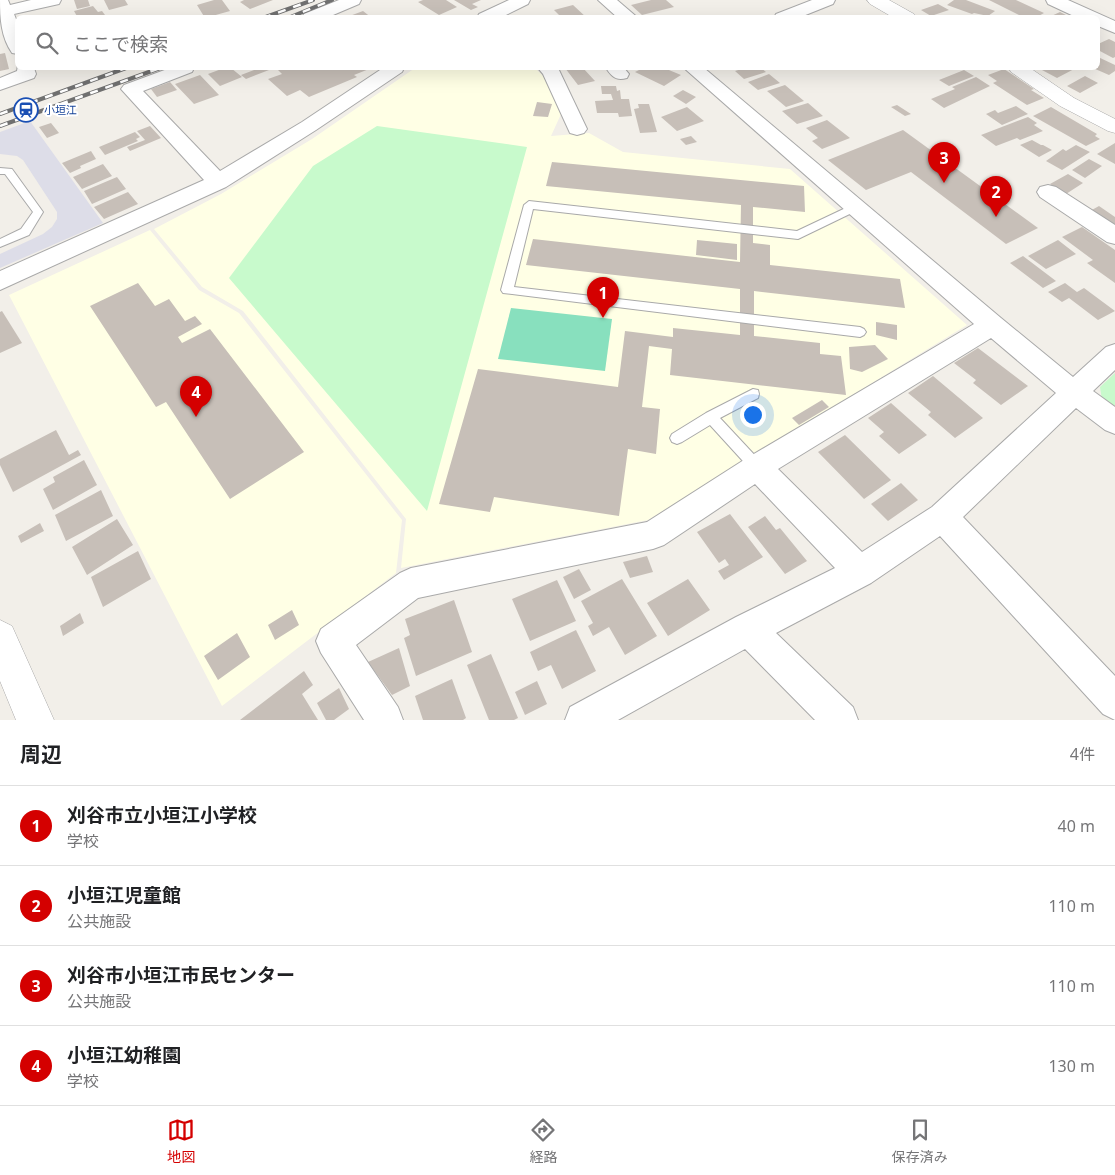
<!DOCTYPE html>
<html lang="ja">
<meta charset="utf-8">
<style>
:root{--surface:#fff;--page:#f2f2f2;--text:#202124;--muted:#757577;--line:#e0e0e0;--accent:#d40000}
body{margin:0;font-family:"Noto Sans","Noto Sans JP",sans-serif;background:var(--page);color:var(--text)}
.you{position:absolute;left:752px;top:414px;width:18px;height:18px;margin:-12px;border:4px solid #fff;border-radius:50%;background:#1a73e8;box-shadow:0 0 0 8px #1a73e833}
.badge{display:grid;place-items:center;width:32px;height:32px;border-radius:50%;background:var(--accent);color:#fff;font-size:16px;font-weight:700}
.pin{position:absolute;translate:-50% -41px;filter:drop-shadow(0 1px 2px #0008)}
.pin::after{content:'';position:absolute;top:26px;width:18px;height:15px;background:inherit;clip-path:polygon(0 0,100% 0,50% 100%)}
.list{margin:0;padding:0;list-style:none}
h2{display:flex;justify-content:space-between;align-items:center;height:65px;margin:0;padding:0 20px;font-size:21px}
h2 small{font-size:16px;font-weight:400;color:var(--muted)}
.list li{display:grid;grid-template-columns:32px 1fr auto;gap:15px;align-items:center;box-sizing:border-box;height:80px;padding:0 20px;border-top:1px solid var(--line)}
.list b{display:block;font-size:19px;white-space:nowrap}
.list p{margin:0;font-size:16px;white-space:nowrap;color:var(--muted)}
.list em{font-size:16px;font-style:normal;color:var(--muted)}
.icon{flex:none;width:28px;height:28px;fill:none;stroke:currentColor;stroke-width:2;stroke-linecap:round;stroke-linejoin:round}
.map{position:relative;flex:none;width:1115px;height:720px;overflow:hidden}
.search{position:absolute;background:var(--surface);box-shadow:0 5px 20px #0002;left:15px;right:15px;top:15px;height:55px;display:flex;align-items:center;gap:12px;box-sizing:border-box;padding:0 18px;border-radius:8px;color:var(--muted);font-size:19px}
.sheet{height:385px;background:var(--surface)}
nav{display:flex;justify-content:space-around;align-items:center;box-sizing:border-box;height:70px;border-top:1px solid var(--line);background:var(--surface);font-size:14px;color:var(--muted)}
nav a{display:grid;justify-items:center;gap:2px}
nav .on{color:var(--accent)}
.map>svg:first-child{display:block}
</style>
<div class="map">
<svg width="1115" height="720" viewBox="0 0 1115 720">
<rect width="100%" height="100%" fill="#f2efe9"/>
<!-- education -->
<path fill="#ffffe5" d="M415,68H535L543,76L562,112L551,136L589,133L623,152L790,169L967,325L648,520L401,568L406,519L243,311L202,287L154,229L221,194L312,139Z
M150,230L199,290L239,313L402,520L396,573L222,706L9,295Z"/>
<!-- park -->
<path fill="#c8facc" d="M377,126L527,147L427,511L229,278L313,166Z
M1115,373V410L1102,400L1100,387Z"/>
<!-- pitch -->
<path fill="#88e0be" d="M511,308L612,319L605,371L498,359Z"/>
<!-- plaza -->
<path fill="#dddde8" d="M30,121L103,223L0,268V254L43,234L52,227L57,219V212L23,160L17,156L0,154V132Z"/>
<!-- building -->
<path fill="#c7bfb8" d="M74,0H88L90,6L77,9Z
M104,0H125L128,5L109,10Z
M214,0H222L230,11L205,18L197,5Z
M244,0H273L250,9L240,2Z
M423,0H446L457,7L439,15L418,2Z
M454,0H481L472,4L478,7L471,10Z
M651,0H666L674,7L642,15L631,5Z
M954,0H966L995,11L988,16L974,13L972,14L947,5Z
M989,0H1016L1044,13L1035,18H1025Z
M938,4L949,10L931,16L921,10Z
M573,5L587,18H562L554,10Z
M93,6L98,12L102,11L105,15L96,18H78L74,11Z
M363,11L372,18H347V17Z
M1060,12L1072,18H1047Z
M1109,39L1115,42V57L1113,58L1098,50V44Z
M5,53L9,69L0,71V54Z
M1098,57L1115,65V71L1109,75L1093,68H1098Z
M224,68H231L242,77L220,86L208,74Z
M259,68H266L269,70L246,79L241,75Z
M284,68H367L369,69L354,75L357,77L309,97L300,90L287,96L268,79L282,74L278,70Z
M565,68H583L595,81L578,85Z
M634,68H664L681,75L664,86L635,72L639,70Z
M745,68H761L766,72L744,79L735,71Z
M1047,68H1076L1057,78L1042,70Z
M1004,69L1034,89L1031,90L1044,98L1027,105L993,83L997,81L988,75Z
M964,70L974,76L949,86L939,80Z
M769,74L780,83L758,90L748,82Z
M200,75L219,95L194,104L175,84Z
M1085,76L1098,83L1080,93L1067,86Z
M976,77L990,86L944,108L931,99L955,89L952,87Z
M170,82L177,90L157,97L151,89Z
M785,85L804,101L786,107L767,91Z
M601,86H616L617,91L620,90L621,99H629L632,116L619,117L618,113H597L595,101L613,100L611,94H602Z
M683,90L696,97L686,104L673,96Z
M537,102L552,104L548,117L533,116Z
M808,103L823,116L797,124L782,111Z
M638,104H649L657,132L640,133L634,109L639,108Z
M897,105L911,114L905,116L891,107Z
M1016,106L1028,114L1002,125L986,114L995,110L998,113Z
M687,107L704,121L677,131L661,117Z
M1051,107L1097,134L1095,136L1100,139L1086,146L1033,116Z
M1028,117L1037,123L1034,125L1043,131L1020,140L1017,138L996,146L981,135Z
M827,120L850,138L822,149L812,141L818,138L806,128Z
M51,123L59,133L47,138L39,127Z
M150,126L161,138L130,151L127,147L145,140L137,131Z
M903,130L1038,228L1006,244L911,172L866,190L828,160Z
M135,132L140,137L136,139L138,141L105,155L99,147Z
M691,136L697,142L686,145L680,139Z
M1032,140L1041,145H1043L1052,150L1039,157L1020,145Z
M1115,143V164L1097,154Z
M1076,145L1090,152L1062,170L1046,161L1063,149L1066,151Z
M91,151L96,159L80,166L81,168L70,173L62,163Z
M1089,159L1102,166L1085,178L1072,170Z
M552,162L804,186L805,212L753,207V243L770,245V265L900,279L905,308L754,291V336L820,343V354L841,356L846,395L670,375L672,349L649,346L642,407L660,409L656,454L628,449L619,516L494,497L490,512L439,504L478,369L618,387L625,331L673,337V328L740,335V289L526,265L533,239L740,262L741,205L546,186Z
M103,164L112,176L82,189L73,177Z
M1068,174L1083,183L1066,194L1050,184Z
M117,177L126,189L92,204L84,191Z
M128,192L138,204L104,219L94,207Z
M1099,206L1115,217V227L1090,211Z
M1082,227L1115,250V283L1087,263L1093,260L1062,237Z
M697,240L737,244V260L696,255Z
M1058,240L1076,254L1046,269L1028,256Z
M1023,256L1056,281L1043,288L1010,263Z
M138,283L155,306L169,299L185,321L195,316L202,324L178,337L182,343L210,329L304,452L230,499L166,402L156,407L90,306Z
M1065,283L1077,292L1084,288L1115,311L1098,320L1069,298L1062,302L1048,292Z
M2,311L22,343L0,353V312Z
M876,322L897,325V340L876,335Z
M875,345L888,359L862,372L850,369L849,347Z
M978,348L1028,386L1001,405L973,383L976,380L954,363Z
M933,376L983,418L955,438L928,415L931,412L908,393Z
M822,400L829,407L799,425L792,418Z
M891,403L927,435L899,454L879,436L884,432L868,418Z
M56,430L69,455L78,450L81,455L13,492L0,465V459Z
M845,435L891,480L864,499L818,452Z
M84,460L97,485L53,510L43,489L55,482L53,477Z
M901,483L918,500L888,521L871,504Z
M101,490L113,516L66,541L55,515Z
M730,514L763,557L724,580L718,571L729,565L725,559L719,563L697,532Z
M765,516L776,530L780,528L807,561L785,574L748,527Z
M117,519L133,545L87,575L72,547Z
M40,523L44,531L21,543L18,536Z
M138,551L151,579L103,607L91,577Z
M647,556L653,572L630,578L623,562Z
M579,569L591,590L574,599L563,577Z
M622,579L657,636L625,655L609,627L593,636L588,626L593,623L581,601Z
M688,579L710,610L668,636L647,603Z
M557,580L576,621L530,641L512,599Z
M454,600L472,652L416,676L404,638L410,635L405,619Z
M292,610L299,625L275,640L268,625Z
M80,613L84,623L63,636L60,626Z
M576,630L596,671L562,689L551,665L538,671L530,652Z
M237,633L250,657L218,680L204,656Z
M399,648L410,686L392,695L368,662Z
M491,654L518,718L514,720H489L467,665Z
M304,671L313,685L302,694L318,720H240Z
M452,679L466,718L463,720H423L415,696Z
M537,681L547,704L525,715L515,692Z
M339,688L349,709L334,720H326L317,703Z"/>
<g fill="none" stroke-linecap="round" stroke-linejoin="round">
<!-- service casing -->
<g stroke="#a9a9a9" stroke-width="2">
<path id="service" d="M0,168L12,169L43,212L29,235L0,247V239L21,229L33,212L5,174H0Z
M529,201L797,231L852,205H860L861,207L860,209L798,239L533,209L514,287L860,327L864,329L866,332L864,335L860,337L503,293L501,290L524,205Z
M753,389L758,390L759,394L758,398L720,418L762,463L764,467L762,471L757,473L752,471L710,425L682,442L677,444L672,442L670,438L672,434L706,413Z"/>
</g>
<!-- minor casing -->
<g stroke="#a9a9a9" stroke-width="2">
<path id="minor" d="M0,0H8L10,5L31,0H61L59,4L14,14L18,24V54L12,53C1,37 0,18 0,0Z
M339,0H361L359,4L326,18H302L304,14Z
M509,0H530L528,4L500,18H477L479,14Z
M598,0H617L638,18H618Z
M812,0H835L833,4L798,18H774L776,14Z
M1046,0H1068L1115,21V33L1098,26V18H1078L1048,4Z
M18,65V68H34L36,74L34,78L0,90V78L17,71Z
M170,68H194L192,72L143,91L220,171L302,122L383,68H404L402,72L316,130L226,187L0,290V271L204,180L121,89L124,85Z
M538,68H558L587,129L584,133L577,135L570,133L543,74Z
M606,68H624L629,74L627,78C616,81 612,77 606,68Z
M684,68H704L1001,318L1073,377L1106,347L1115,344V370L1093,391L1115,407V434L1105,430L1076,408L963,517L1115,676V720L1103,714L940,536L871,583L776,633L853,707L858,720H815L745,649L618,720H565L570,707L736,617L835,568L755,484L664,545L653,549L418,598L356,645L398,707L403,720H364L321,653L316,641L321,629L400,573L411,568L647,522L747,458L974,324ZM991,338L1056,393L932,507L862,552L778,469Z
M1048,185L1056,187L1115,225V244L1107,242L1040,197L1037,192L1040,187Z"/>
</g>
<!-- tertiary casing -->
<g stroke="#a9a9a9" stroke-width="1">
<path id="tertiary" d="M867,0H889L914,14L917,18H894L870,4Z
M1009,68H1030L1074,98L1115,119V133L1108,131L1060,106L1011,72Z
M0,620L12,626L54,720H16L0,681Z"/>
</g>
<!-- service -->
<use href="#service" fill="#fff" fill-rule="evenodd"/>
<!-- minor -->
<use href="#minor" fill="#fff" fill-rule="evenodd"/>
<!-- tertiary -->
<use href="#tertiary" fill="#fff" fill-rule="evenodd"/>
<!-- rail casing -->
<g stroke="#707070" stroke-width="4">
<path id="rail" d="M263,18L313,0
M288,18L332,0
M0,114L126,68
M0,126L160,68"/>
</g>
<!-- rail -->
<use href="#rail" stroke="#fff" stroke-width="2.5" stroke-dasharray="8" stroke-linecap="butt"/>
</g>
<!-- icons -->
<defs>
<g id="station-ring" transform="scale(1.25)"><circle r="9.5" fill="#fff" stroke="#1a4fb4" stroke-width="1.5"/><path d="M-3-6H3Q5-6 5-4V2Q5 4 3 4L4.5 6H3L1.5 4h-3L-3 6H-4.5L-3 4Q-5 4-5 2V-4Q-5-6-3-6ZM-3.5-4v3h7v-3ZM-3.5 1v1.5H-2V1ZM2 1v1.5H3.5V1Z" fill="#1a4fb4"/></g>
</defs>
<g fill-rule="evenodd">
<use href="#station-ring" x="26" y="110"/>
</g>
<g text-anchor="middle" stroke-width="4" stroke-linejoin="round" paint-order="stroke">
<!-- far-transit labels -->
<g font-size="11" fill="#164399" stroke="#fff" text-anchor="start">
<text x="44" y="114">小垣江</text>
</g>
</g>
</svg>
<div class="you"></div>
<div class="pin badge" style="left:603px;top:318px">1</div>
<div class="pin badge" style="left:996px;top:217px">2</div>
<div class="pin badge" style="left:944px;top:183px">3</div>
<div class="pin badge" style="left:196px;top:417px">4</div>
<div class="search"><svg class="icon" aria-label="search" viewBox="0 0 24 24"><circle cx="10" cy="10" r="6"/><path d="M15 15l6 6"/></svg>ここで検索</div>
</div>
<section class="sheet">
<h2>周辺<small>4件</small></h2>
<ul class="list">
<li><span class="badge">1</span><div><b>刈谷市立小垣江小学校</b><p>学校</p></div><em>40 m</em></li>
<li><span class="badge">2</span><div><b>小垣江児童館</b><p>公共施設</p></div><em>110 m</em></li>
<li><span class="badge">3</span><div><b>刈谷市小垣江市民センター</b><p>公共施設</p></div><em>110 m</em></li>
<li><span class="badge">4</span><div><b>小垣江幼稚園</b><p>学校</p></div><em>130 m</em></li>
</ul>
</section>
<nav>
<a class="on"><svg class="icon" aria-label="map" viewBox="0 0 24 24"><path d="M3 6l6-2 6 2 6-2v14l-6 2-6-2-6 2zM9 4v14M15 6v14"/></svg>地図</a>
<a><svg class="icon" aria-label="directions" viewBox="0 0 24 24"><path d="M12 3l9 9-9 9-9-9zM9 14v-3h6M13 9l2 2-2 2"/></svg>経路</a>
<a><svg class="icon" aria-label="saved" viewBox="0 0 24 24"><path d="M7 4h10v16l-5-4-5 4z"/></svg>保存済み</a>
</nav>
